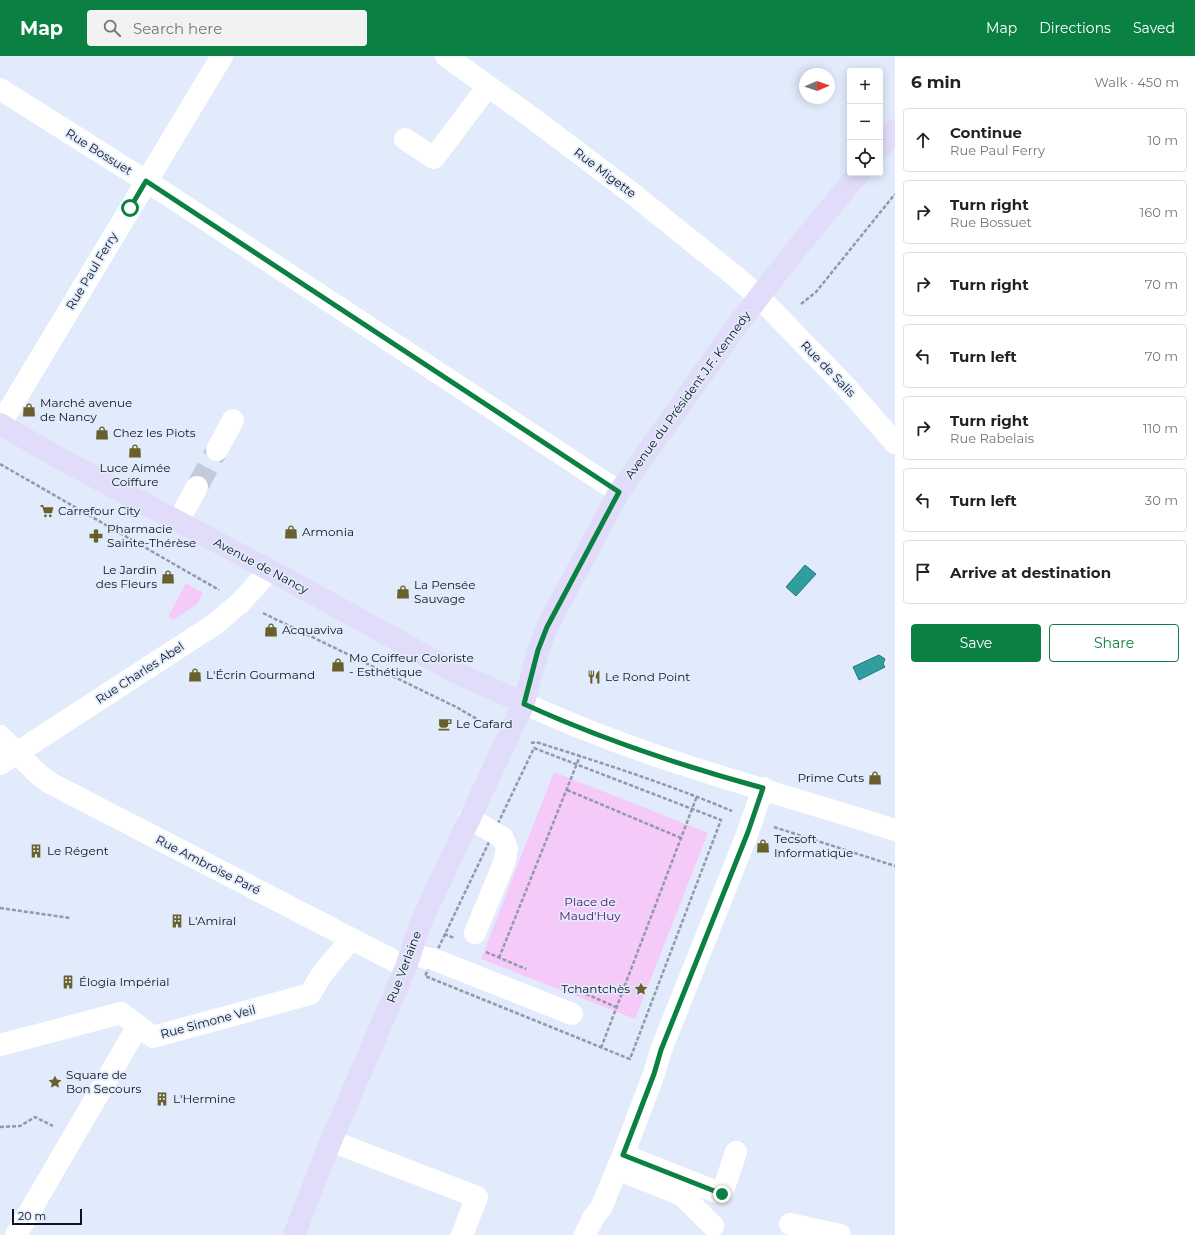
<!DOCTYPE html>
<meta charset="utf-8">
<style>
:root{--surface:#fff;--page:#f2f2f2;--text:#222;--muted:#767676;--line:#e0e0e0;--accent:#0b8043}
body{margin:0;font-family:Montserrat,sans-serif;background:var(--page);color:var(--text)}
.controls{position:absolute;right:12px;top:12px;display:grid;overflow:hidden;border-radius:4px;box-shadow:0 2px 10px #0003}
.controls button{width:36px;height:36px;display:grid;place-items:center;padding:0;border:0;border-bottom:1px solid var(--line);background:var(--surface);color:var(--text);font:20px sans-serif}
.compass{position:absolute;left:799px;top:12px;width:36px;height:36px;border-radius:50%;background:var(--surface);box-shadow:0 2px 10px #0003;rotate:88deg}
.scale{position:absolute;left:12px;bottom:10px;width:70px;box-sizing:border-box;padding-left:4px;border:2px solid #0f151e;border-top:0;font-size:11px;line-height:14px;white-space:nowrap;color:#0f151e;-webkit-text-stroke:3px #e1ebfb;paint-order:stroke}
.stop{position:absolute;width:12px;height:12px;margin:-9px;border:3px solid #0b8043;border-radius:50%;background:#fff}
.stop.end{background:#0b8043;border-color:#fff;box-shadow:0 1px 4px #0008}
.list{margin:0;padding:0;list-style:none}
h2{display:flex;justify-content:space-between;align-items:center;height:52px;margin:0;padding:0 16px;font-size:17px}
h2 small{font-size:13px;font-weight:400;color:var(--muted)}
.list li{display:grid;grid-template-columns:26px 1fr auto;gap:12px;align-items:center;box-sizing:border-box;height:64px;margin:0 8px 8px;padding:0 8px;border:1px solid var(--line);border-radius:4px}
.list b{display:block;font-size:15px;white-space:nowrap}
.list p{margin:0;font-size:13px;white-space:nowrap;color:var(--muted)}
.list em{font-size:13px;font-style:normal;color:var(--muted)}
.actions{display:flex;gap:8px;padding:12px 16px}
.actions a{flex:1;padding:9px 0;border:1px solid var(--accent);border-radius:4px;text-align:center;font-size:14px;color:var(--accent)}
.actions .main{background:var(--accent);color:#fff}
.icon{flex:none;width:22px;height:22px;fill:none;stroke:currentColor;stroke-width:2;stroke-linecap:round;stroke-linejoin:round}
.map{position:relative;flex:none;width:895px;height:1179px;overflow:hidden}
header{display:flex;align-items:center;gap:24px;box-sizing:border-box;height:56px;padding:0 20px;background:var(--accent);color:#fff}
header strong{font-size:19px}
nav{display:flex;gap:22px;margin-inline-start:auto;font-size:14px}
.search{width:280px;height:36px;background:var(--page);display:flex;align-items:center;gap:10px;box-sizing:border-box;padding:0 14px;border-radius:4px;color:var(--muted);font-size:15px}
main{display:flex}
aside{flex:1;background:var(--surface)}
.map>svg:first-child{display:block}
</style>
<header>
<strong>Map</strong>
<div class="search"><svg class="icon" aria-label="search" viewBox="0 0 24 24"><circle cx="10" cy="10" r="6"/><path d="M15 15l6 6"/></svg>Search here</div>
<nav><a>Map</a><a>Directions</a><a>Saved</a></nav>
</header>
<main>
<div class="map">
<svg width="895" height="1179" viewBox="0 0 895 1179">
<rect width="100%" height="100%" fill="#e1ebfb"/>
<!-- green -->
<path fill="#f5caf9" d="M186,527L203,537L197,548L173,564L168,561Z
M554,716L708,777L635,963L481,903Z"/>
<!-- water -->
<path fill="#309e9f" stroke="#267578" d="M805,509L816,518L796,540L786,531Z
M879,599L885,603L883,608L885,611L859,624L853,611Z"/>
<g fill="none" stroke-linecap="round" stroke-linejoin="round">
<!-- minor-tunnel -->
<path stroke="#c2cbda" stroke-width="22" stroke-dasharray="22 11" stroke-linecap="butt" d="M197,431L217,394"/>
<!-- path -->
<path stroke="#929aa8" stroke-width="2.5" stroke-dasharray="4 2" stroke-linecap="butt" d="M801,248L816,236L895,138
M0,408L219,534
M263,557L458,652L489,670
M531,687L536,686C602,707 668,728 732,755
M534,692L721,764L630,1003L425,920Z
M567,734L681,782
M774,771L895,810
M0,852L70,862
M444,878L454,882
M486,896L526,913
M499,902L580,700
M586,938L616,951
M601,992L697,740
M0,1071L20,1070L35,1061L53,1070"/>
<!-- minor -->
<path stroke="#fff" stroke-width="22" d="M446,0L531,61L633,138L735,220L759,241L847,332L895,387
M0,33L168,139L619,436
M405,83L434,102L488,30
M0,369L222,0
M217,394L233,364
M178,466L197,431
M524,647C643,703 771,734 895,774
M0,680L39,719L50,727L406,911
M0,708L215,568L241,546L269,515
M469,762L503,782L507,793L504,807L475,877
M411,896L425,902L433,903L572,958
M0,989L121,957L153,981L310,938L322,918L351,883
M331,1085L477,1141L462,1179
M623,1099L722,1138L736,1096
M617,1113L682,1139L713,1170
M790,1168L840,1179
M16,1179L138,970
M585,1179L593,1162L601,1152L623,1099L654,1018L661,994L748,776L763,732"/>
<!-- major -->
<path stroke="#e0dcfa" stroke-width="22" d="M880,92L895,74
M0,368L57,401L290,525L455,616L524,647
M294,1179L331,1085L406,911L420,868L524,647L538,594L547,571L619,436L738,268L793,197L859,117"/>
</g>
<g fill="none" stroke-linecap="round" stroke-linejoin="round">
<!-- route -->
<path stroke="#0b8043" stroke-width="5" d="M130,152L146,125L619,436L547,571L538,594L524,648C601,683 682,710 763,732L748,776L661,994L654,1018L623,1099L722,1138"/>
</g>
<!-- icons -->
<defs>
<g id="shop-bare" transform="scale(1.08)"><path d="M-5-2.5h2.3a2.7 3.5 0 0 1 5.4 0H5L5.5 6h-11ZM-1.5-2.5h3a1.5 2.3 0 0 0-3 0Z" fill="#69612d" stroke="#e1ebfb" stroke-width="2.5" paint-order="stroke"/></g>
<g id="supermarket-bare" transform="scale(1.08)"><path d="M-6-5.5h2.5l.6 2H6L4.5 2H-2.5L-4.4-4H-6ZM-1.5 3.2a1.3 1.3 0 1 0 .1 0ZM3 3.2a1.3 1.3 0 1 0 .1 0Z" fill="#69612d" stroke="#e1ebfb" stroke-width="2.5" paint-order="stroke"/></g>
<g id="pharmacy-bare" transform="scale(1.08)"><path d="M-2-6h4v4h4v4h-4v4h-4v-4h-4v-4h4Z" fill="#69612d" stroke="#e1ebfb" stroke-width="2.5" paint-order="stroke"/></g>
<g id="restaurant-bare" transform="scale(1.08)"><path d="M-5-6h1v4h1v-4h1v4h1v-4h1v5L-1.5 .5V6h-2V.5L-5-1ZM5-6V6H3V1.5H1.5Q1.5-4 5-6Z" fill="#69612d" stroke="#e1ebfb" stroke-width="2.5" paint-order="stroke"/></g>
<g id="cafe-bare" transform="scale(1.08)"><path d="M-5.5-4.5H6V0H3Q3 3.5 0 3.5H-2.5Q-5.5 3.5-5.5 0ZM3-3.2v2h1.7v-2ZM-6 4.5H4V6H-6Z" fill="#69612d" stroke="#e1ebfb" stroke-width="2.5" paint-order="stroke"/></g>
<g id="building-bare" transform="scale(1.08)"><path d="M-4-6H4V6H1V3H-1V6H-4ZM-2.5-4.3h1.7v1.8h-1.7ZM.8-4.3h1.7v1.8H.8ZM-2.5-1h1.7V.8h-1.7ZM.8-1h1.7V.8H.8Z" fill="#69612d" stroke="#e1ebfb" stroke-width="2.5" paint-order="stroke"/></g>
<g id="sight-bare" transform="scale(1.08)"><path d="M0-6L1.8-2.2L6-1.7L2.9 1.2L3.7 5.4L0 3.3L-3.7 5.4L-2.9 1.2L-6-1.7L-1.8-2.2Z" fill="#69612d" stroke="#e1ebfb" stroke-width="2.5" paint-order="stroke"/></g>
</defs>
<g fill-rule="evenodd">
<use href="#shop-bare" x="29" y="354"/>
<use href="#shop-bare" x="102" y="377"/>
<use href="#shop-bare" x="135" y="395"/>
<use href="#supermarket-bare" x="47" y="455"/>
<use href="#shop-bare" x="291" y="476"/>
<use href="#pharmacy-bare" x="96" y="480"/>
<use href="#shop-bare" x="168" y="521"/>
<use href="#shop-bare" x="403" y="536"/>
<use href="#shop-bare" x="271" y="574"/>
<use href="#shop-bare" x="338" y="609"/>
<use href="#shop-bare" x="195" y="619"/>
<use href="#restaurant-bare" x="594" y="621"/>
<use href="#cafe-bare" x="445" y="668"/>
<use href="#shop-bare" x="875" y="722"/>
<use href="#shop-bare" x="763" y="790"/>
<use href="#building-bare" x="36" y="795"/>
<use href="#building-bare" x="177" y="865"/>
<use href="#building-bare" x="68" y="926"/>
<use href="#sight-bare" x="641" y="933"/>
<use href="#sight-bare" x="55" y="1026"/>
<use href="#building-bare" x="162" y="1043"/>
</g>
<g text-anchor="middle" stroke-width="3.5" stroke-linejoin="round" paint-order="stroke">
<!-- street labels -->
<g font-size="12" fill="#0f151e" stroke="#e1ebfb">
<text transform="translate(99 96) rotate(32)" y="4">Rue Bossuet</text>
<text transform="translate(605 117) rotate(37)" y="4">Rue Migette</text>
<text transform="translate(92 215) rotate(-59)" y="4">Rue Paul Ferry</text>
<text transform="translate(828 313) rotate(46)" y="4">Rue de Salis</text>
<text transform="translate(688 339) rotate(-54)" y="4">Avenue du Président J.F. Kennedy</text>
<text transform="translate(261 510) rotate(28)" y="4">Avenue de Nancy</text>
<text transform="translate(140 617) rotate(-33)" y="4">Rue Charles Abel</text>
<text transform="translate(208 809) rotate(27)" y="4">Rue Ambroise Paré</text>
<text transform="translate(404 911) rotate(-69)" y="4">Rue Verlaine</text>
<text transform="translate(208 966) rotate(-15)" y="4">Rue Simone Veil</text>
</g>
<!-- poi labels -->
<g font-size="12" fill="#0f151e" stroke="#e1ebfb" text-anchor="start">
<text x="40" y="351">Marché avenue<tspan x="40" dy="14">de Nancy</tspan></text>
<text x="113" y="381">Chez les Piots</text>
<text x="135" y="416" text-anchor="middle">Luce Aimée<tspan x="135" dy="14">Coiffure</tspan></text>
<text x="58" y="459">Carrefour City</text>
<text x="107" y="477">Pharmacie<tspan x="107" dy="14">Sainte-Thérèse</tspan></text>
<text x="302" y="480">Armonia</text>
<text x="157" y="518" text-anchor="end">Le Jardin<tspan x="157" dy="14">des Fleurs</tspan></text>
<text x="414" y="533">La Pensée<tspan x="414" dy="14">Sauvage</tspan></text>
<text x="282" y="578">Acquaviva</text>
<text x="349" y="606">Mo Coiffeur Coloriste<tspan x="349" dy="14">- Esthétique</tspan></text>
<text x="206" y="623">L'Écrin Gourmand</text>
<text x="605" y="625">Le Rond Point</text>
<text x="456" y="672">Le Cafard</text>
<text x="864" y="726" text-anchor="end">Prime Cuts</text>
<text x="774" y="787">Tecsoft<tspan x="774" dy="14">Informatique</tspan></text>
<text x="47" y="799">Le Régent</text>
<text x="188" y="869">L'Amiral</text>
<text x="79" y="930">Élogia Impérial</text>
<text x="630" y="937" text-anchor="end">Tchantchès</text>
<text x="66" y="1023">Square de<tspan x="66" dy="14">Bon Secours</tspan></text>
<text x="173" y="1047">L'Hermine</text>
</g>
<!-- park labels -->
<g font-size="12" fill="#5c0c64" stroke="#e1ebfb">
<text x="590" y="850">Place de<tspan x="590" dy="14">Maud'Huy</tspan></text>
</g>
</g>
</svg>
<div class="controls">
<button>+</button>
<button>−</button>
<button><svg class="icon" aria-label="locate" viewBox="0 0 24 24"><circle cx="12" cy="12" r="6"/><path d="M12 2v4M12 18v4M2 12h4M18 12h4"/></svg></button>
</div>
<svg class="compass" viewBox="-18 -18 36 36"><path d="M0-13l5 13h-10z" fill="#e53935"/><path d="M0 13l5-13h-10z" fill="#767676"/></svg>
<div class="scale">20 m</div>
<div class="stop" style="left:130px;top:152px"></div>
<div class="stop end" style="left:722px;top:1138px"></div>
</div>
<aside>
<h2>6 min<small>Walk · 450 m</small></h2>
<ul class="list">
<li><svg class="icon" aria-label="ahead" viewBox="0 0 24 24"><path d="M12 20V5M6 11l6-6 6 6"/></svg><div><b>Continue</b><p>Rue Paul Ferry</p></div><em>10 m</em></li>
<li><svg class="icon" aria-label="right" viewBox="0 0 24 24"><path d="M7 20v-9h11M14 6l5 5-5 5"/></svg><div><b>Turn right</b><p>Rue Bossuet</p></div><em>160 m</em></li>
<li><svg class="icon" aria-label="right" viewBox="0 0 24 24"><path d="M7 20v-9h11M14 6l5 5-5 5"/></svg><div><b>Turn right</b></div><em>70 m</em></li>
<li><svg class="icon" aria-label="left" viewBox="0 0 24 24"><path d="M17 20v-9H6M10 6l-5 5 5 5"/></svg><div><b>Turn left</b></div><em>70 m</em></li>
<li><svg class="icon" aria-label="right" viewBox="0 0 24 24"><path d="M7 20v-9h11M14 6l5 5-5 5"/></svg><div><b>Turn right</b><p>Rue Rabelais</p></div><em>110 m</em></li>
<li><svg class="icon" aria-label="left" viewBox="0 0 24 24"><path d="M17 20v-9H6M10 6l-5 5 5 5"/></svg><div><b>Turn left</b></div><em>30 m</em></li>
<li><svg class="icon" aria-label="arrive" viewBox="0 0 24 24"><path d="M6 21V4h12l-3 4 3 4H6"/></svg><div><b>Arrive at destination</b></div></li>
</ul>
<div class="actions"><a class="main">Save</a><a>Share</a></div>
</aside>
</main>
